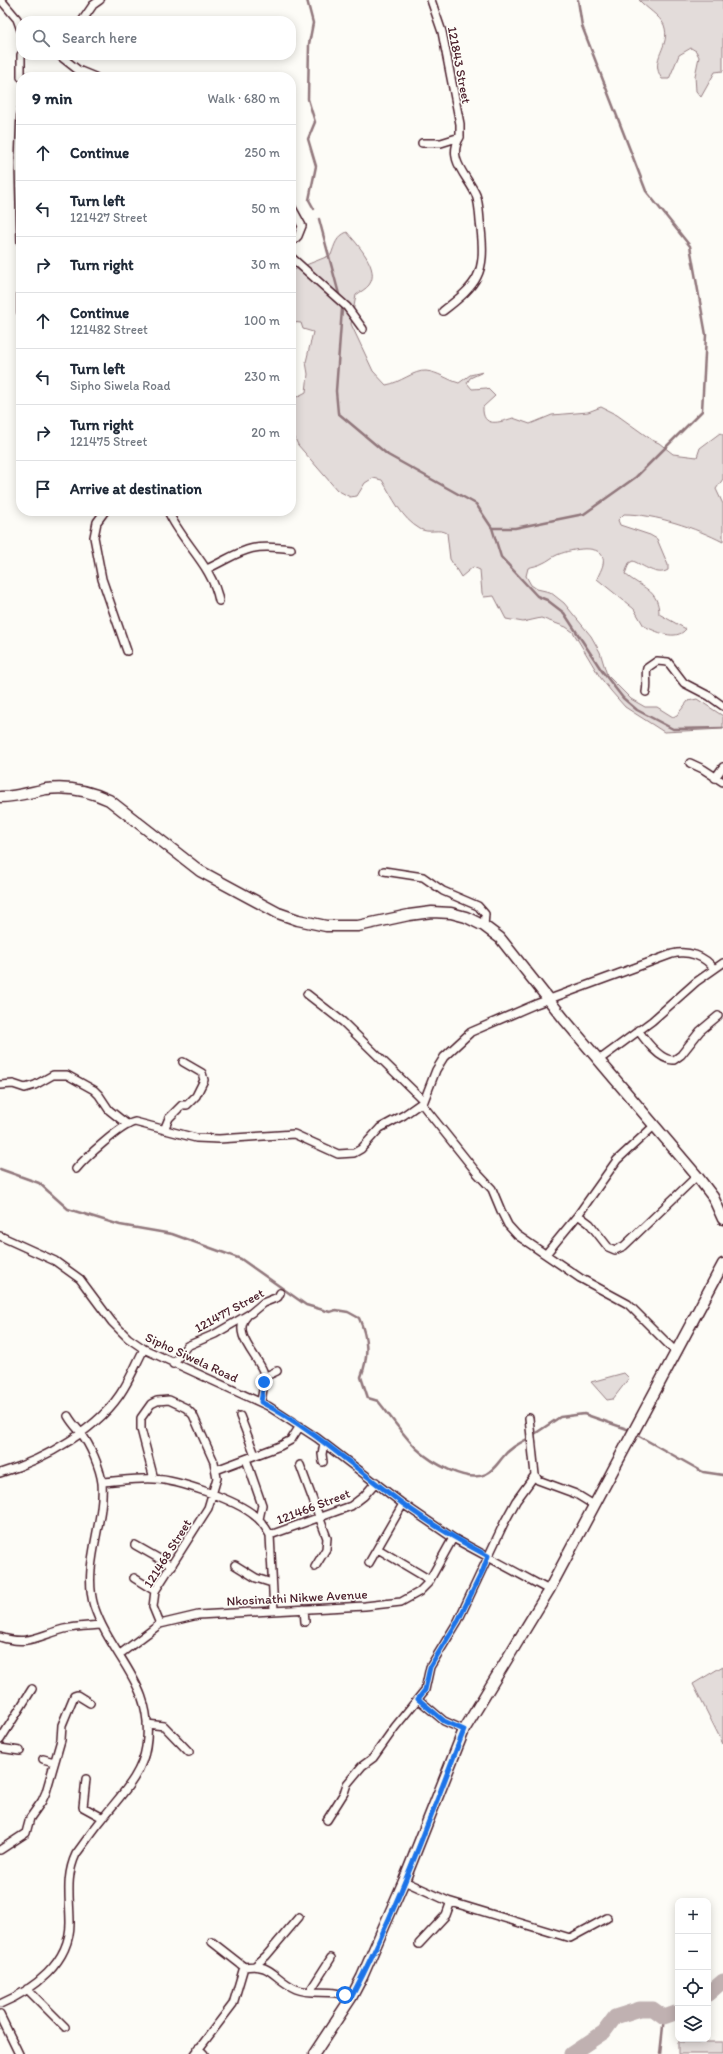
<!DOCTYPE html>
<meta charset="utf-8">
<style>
:root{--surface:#fff;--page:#f6f6f7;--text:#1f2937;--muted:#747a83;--line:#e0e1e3}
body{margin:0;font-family:Itim,sans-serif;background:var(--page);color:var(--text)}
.controls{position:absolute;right:12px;bottom:12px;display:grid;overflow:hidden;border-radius:8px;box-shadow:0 2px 10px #0003}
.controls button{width:36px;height:36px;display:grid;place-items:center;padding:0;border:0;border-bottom:1px solid var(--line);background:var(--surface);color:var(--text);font:20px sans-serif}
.stop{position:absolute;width:12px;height:12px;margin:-9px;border:3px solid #1a73e8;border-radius:50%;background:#fff}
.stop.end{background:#1a73e8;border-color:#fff;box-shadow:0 1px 4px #0008}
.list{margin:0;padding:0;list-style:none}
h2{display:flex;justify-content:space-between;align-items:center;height:52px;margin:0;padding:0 16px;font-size:17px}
h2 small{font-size:13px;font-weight:400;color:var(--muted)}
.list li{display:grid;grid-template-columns:26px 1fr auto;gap:12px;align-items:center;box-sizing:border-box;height:56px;padding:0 16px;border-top:1px solid var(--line)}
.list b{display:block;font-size:15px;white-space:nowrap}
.list p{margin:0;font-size:13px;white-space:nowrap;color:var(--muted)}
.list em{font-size:13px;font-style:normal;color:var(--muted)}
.icon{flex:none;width:22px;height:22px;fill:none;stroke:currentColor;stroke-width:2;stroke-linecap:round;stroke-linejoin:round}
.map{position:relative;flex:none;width:723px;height:2054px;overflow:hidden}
.search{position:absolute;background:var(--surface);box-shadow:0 2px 10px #0003;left:16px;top:16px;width:280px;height:44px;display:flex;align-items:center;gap:10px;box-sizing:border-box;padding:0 14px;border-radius:16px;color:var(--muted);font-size:15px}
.panel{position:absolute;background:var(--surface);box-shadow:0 2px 10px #0003;left:16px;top:72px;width:280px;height:444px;border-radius:16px}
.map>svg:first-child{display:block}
</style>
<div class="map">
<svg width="723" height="2054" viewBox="0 0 723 2054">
<rect width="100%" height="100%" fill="#fdfcf7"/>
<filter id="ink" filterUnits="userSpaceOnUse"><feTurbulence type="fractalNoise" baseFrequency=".025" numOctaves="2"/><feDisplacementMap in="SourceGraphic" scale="8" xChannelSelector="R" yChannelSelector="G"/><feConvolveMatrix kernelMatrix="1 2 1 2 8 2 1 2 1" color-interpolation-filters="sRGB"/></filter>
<g filter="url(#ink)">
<!-- green -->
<path fill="#e3dcda" stroke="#967e82" d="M639,0H723V71L715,72L701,97L696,91L695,76L699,57L696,51L691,48L679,55L669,79H662C648,58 672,47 664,25C660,16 646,8 639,0Z
M347,232C357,244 381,269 369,285C366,289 360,292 356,295L351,324L373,371L386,385C400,383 414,370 426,371C438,372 448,380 459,383L470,375L483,372L470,378L467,383L472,389L487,388L495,396L483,407C482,429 500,422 513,418L530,424L552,415L588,412L601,407L617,415L652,440L659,443L673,454L697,457L700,448L720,433L723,435V479L716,489L723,504V542C696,528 655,514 624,514L618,520L620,525L650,535L657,539L668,565V570C657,577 643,565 633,561L629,563L625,574C641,588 659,589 659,614L686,629C676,642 655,631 644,626L634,609L597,579C599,573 605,565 603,558C599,542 566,551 557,555C552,557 548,561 543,563C538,566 533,566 528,568L526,576L531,585L537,589L550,592L564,603L591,636L600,652L607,675L631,699L645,707H657L673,717L677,715L688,701L697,699L723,716V729L664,732L625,707L611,691L600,677L573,632L566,627L541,618L523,622L506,619L494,596L484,597L482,593L480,570L473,567L461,577L450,559L447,533C439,528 429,534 420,529C401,518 393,498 382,480L373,478L365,483L357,496L350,497L337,490L298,445L293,434L291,403L293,399L306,392L308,374L306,362L313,332L303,329L301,323L291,322V271L331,255C335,244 336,237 347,232Z
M624,1373L629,1378L613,1399L607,1400L591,1382Z
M723,1666V1744L693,1684Z
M678,2042H723V2054H678Z"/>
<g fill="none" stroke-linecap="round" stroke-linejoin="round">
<!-- stream -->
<path stroke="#91777b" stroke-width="2.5" d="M307,0L313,23L309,44L308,99L315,122L308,139L316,166L309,200L314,209
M319,219L340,298
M342,309L336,391L338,413L388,455L476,504L492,528L501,557L537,596L547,600L564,613L602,671L623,698L637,710L673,729L723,728
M492,528H515L584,514L636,477L702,411L706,335L690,246L646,191L582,26L578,0
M0,1169L39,1183L68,1209L120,1225L172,1234L241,1259L306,1305L330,1312L336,1310L348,1312L359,1318C368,1338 369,1356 361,1377L368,1398L378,1401C391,1417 403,1435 417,1449C431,1462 467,1484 486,1474C494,1470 497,1464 503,1457C509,1449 518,1444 527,1439
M533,1435L560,1417L584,1414L627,1429
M639,1436L703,1472L723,1475
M660,2054L664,2017"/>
<!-- river -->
<path stroke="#c0b1b1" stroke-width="15" d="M708,1994L723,1981
M571,2054L604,2032L615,2017L640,2009H653L664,2017L678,2012"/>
<!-- street casing -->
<g stroke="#4a1f2b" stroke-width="10">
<path id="street" d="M1,0L17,19L21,30
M431,0L442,32L460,124V137
M82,21L93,5L100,0
M21,55V77
M59,55L78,70L95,77
M21,110L19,164L21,242
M422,143H441L460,137
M291,206L302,226L298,236L291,243
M291,257L347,307L363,329
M21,269V312
M443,311C478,284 486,274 481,229C479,218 480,206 476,195C468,176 446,160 460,137
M105,511L97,522L94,537L102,579L127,651
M168,511C182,543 213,566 219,601
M207,569C244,551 247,543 291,549
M646,692C648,684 645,673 647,668L657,661L668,662L684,683L709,696L723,706
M690,763L703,769L723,782
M715,778L723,767
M384,871L423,877L443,891L478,906L485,914L484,926
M307,994L343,1022L424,1101
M638,1030C645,1040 660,1061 674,1060L681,1055L700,1031L718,1016
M599,1060L652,1021L696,982L723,963
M0,1085L13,1084L25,1088L35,1085L53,1075H67L94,1090L99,1095L109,1110L128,1125
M421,1103L477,1173L492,1189L502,1213L508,1225L517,1235L580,1278L628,1304L676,1352
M164,1130L169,1118L182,1105H187L196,1096L204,1080L202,1073L183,1062
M76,1169C85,1158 122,1124 135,1122L196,1138L219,1139L294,1134L338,1154L354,1153L361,1149L380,1128L404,1115L424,1101L436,1070L444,1057L471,1032L536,1004L672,954C688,950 705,956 714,969
M578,1215L590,1224L608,1247L615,1250L624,1246L697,1176
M0,1236L55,1261L80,1279L112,1322L128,1338L144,1349L268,1406L317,1438L403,1504L453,1538L549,1590
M546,1254L578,1215L617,1160L655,1125
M247,1316C231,1333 257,1355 263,1371C266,1381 262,1393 261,1402
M173,1364L187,1346L215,1334L251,1313L263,1303L278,1297L280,1293
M264,1377L277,1371
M240,1416L255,1455
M529,1418L535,1475L538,1480L576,1494L594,1505
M246,1459L262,1505L259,1519
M323,1462L322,1454L324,1443
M300,1465L327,1538L326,1549L315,1567
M216,1470L280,1446L291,1440L300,1426
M0,1473C44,1460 101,1428 124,1388C132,1375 137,1362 144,1349
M154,1479L141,1429V1418L151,1404L157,1401L169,1400L186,1408L193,1415L214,1462L217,1478L208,1508L155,1591L153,1607L160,1624
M102,1482C119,1481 137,1478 154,1479C178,1480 237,1500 255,1516C262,1521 266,1528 270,1535L274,1611
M270,1535L351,1506L364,1496L376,1482
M135,1545L172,1566
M378,1549L430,1580
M369,1563L403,1504
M235,1565L256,1578L272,1583
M134,1578L155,1591
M304,1609L305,1622
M0,1637C28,1646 38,1636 64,1629C76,1626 89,1626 101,1625
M120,1654L160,1624L198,1615L365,1606L401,1602L419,1592L428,1583L453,1538
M418,1699L444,1721L464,1730
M147,1724L164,1726L189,1752
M0,1740L32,1689
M0,1748L20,1751
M43,1759L54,1762
M86,1779L83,1807L103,1818
M327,1820L344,1793L347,1784L362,1766L373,1758L395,1727L425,1690L430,1667L458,1621L504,1523L516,1501L535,1475
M0,1850L26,1833L30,1818L42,1801L46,1792L61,1740L62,1725L74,1696L77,1695L90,1703
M404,1881L448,1901L450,1904L446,1915L419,1944
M448,1901L570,1938L607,1918
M212,1942L244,1967
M256,1965L266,1956L299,1917
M244,1967C272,1962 273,1979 296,1989C313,1996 333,1988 351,1998
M27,1989L65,2027
M310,1991L331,1958
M0,2004C33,1990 70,1963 70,1923C70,1899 65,1877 76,1854C85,1842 93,1830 103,1818C120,1796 142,1775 146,1747C156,1685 111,1658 94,1606C82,1566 105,1522 102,1483C100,1467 90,1445 81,1433C76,1427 72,1423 68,1416
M0,2015L19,2054
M198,2048L204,2054
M195,2054L233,2004L244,1967"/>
</g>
<!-- secondary casing -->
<g stroke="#4a1f2b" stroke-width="13">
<path id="secondary" d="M0,797C16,797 31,792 46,789C69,786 88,790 109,800L200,871L278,913L298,920L326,926H358L409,915L432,912L451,913L466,917L484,926L500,938L564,1019L697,1176L713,1197L723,1219
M314,2054L351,1998L362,1977L404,1881L464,1730L549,1590L723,1264"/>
</g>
<!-- street -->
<use href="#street" stroke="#fdfcf7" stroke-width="7"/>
<!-- secondary -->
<use href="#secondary" stroke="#fdfcf7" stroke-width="10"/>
</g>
</g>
<g fill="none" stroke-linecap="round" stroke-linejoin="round" filter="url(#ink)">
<!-- route -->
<path stroke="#1a73e8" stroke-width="5" d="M264,1382L261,1402C312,1428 356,1469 402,1503C429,1523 458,1540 488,1556L483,1570L458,1621L430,1667L425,1690L418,1699L444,1721L464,1730C429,1820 396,1913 351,1998L345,1995"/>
</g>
<g text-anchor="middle" stroke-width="3" stroke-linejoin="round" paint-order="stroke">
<!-- street labels -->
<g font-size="13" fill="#4a1f2b" stroke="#fdfcf7">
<text transform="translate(460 65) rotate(79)" y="5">121843 Street</text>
<text transform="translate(229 1310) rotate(-29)" y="5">121477 Street</text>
<text transform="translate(192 1357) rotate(25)" y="5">Sipho Siwela Road</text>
<text transform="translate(313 1506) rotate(-21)" y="5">121466 Street</text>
<text transform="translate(167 1553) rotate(-58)" y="5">121468 Street</text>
<text transform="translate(297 1597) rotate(-3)" y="5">Nkosinathi Nikwe Avenue</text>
</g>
</g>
</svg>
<div class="controls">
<button>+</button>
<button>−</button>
<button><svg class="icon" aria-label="locate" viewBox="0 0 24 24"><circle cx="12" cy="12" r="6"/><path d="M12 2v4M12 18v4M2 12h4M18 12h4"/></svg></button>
<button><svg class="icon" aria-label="layers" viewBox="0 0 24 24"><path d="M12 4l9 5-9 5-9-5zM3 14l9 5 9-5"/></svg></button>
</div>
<div class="stop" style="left:345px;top:1995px"></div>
<div class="stop end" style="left:264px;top:1382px"></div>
<div class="search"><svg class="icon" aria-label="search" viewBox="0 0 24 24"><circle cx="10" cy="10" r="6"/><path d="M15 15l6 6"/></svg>Search here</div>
<section class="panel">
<h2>9 min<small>Walk · 680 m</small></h2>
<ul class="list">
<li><svg class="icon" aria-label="ahead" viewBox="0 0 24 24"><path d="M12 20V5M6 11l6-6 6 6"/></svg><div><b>Continue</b></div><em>250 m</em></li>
<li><svg class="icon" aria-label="left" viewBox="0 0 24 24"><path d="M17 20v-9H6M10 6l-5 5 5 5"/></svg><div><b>Turn left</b><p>121427 Street</p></div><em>50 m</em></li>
<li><svg class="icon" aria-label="right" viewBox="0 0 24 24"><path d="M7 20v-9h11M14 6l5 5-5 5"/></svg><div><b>Turn right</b></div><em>30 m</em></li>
<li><svg class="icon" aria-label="ahead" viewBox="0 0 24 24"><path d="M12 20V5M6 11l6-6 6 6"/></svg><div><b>Continue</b><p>121482 Street</p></div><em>100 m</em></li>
<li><svg class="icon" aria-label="left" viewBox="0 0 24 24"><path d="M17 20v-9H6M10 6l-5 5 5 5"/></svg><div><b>Turn left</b><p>Sipho Siwela Road</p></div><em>230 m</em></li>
<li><svg class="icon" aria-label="right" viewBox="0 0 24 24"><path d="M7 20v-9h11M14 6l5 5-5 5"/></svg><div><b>Turn right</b><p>121475 Street</p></div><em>20 m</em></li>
<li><svg class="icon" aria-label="arrive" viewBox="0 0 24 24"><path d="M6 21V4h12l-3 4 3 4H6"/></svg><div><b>Arrive at destination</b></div></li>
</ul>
</section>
</div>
